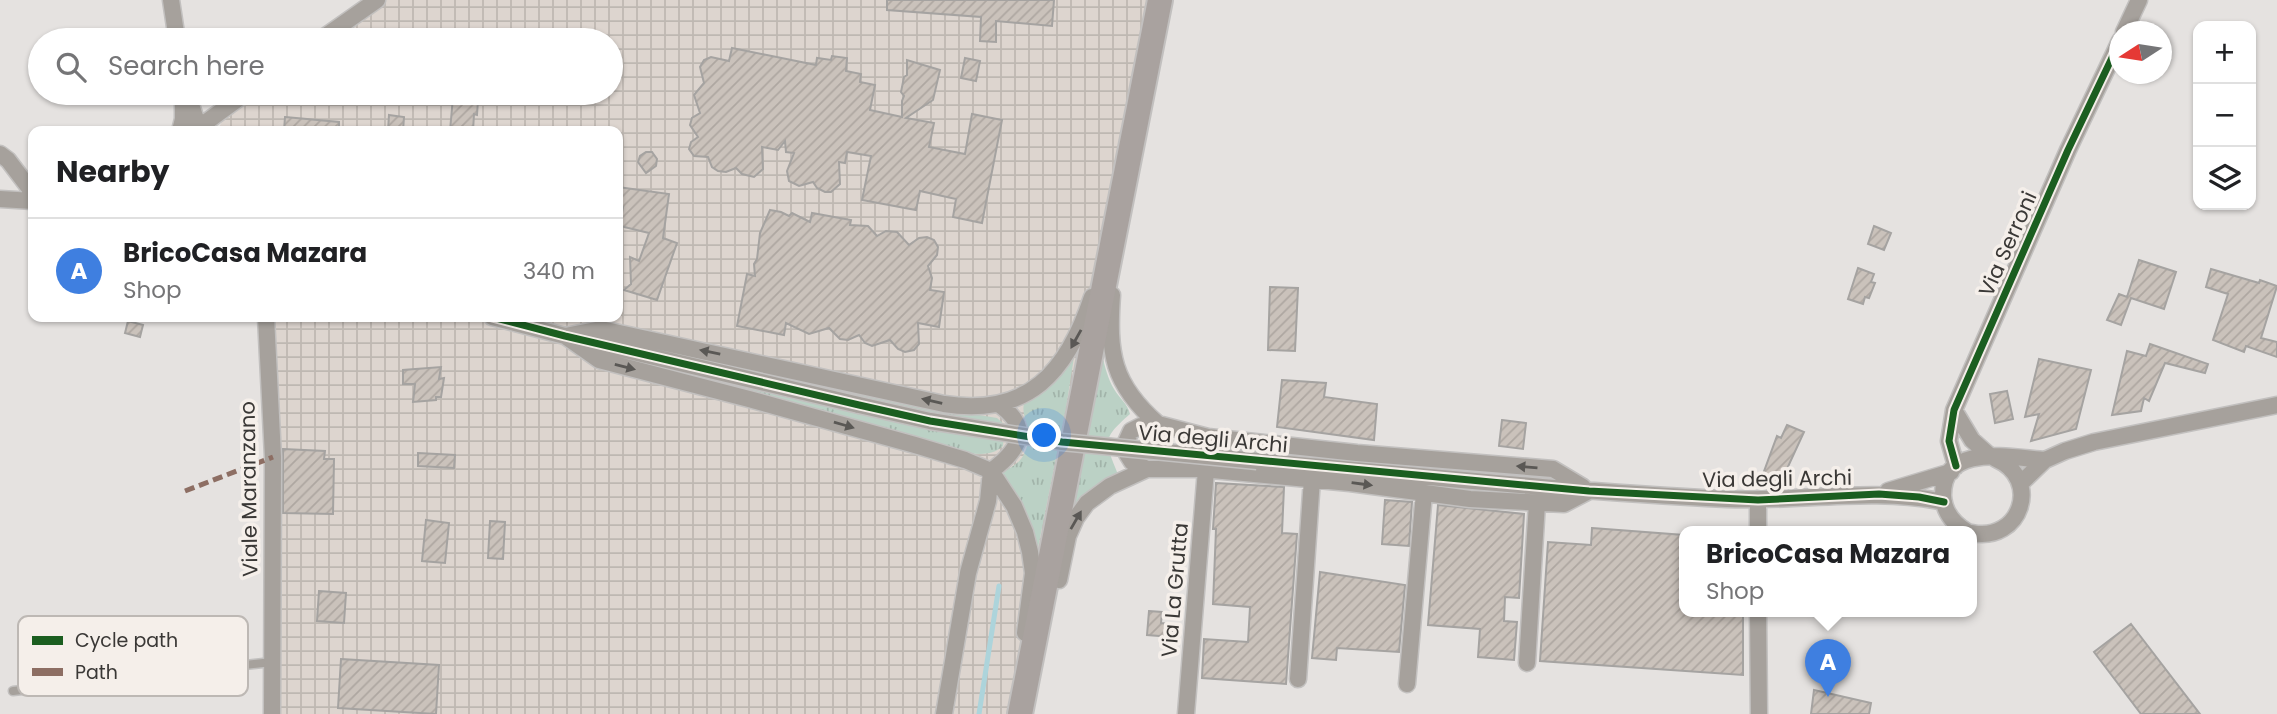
<!DOCTYPE html>
<meta charset="utf-8">
<style>
:root{--surface:#fff;--page:#f2f2f2;--text:#202124;--muted:#757577;--line:#e0e0e0;--accent:#1a73e8}
body{margin:0;font-family:Poppins,sans-serif;background:var(--page);color:var(--text)}
.controls{position:absolute;right:21px;top:21px;display:grid;overflow:hidden;border-radius:14px;box-shadow:0 2px 5px #0004}
.controls button{width:63px;height:63px;display:grid;place-items:center;padding:0;border:0;border-bottom:2px solid var(--line);background:var(--surface);color:var(--text);font:35px sans-serif}
.compass{position:absolute;left:2109px;top:21px;width:63px;height:63px;border-radius:50%;background:var(--surface);box-shadow:0 2px 5px #0004;rotate:258deg}
.you{position:absolute;left:1045px;top:436px;width:24px;height:24px;margin:-18px;border:5px solid #fff;border-radius:50%;background:#1a73e8;box-shadow:0 0 0 10px #1a73e833}
.badge{display:grid;place-items:center;width:46px;height:46px;border-radius:50%;background:var(--accent);color:#fff;font-size:23px;font-weight:700}
.pin{position:absolute;translate:-50% -58px;filter:drop-shadow(0 2px 4px #0008)}
.pin::after{content:'';position:absolute;top:37px;width:24px;height:21px;background:inherit;clip-path:polygon(0 0,100% 0,50% 100%)}
.popup{position:absolute;left:1679px;top:526px;width:298px;height:91px;box-sizing:border-box;display:grid;place-content:center;border-radius:14px;background:var(--surface);filter:drop-shadow(0 2px 5px #0005);font-size:23px;white-space:nowrap;color:var(--muted)}
.popup b{font-size:26px;color:var(--text)}
.popup::after{content:'';position:absolute;left:50%;top:100%;margin-left:-14px;border:14px solid transparent;border-top-color:var(--surface)}
.list{margin:0;padding:0;list-style:none}
h2{display:flex;justify-content:space-between;align-items:center;height:91px;margin:0;padding:0 28px;font-size:30px}
h2 small{font-size:23px;font-weight:400;color:var(--muted)}
.list li{display:grid;grid-template-columns:46px 1fr auto;gap:21px;align-items:center;box-sizing:border-box;height:105px;padding:0 28px;border-top:2px solid var(--line)}
.list b{display:block;font-size:26px;white-space:nowrap}
.list p{margin:0;font-size:23px;white-space:nowrap;color:var(--muted)}
.list em{font-size:23px;font-style:normal;color:var(--muted)}
.icon{flex:none;width:38px;height:38px;fill:none;stroke:currentColor;stroke-width:2;stroke-linecap:round;stroke-linejoin:round}
.map{position:relative;flex:none;width:2277px;height:714px;overflow:hidden}
.search{position:absolute;background:var(--surface);box-shadow:0 2px 5px #0004;left:28px;top:28px;width:595px;height:77px;display:flex;align-items:center;gap:18px;box-sizing:border-box;padding:0 24px;border-radius:38px;color:var(--muted);font-size:26px}
.panel{position:absolute;background:var(--surface);box-shadow:0 2px 5px #0004;left:28px;top:126px;width:595px;height:196px;border-radius:14px}
.map>svg:first-child{display:block}
</style>
<div class="map">
<svg width="2277" height="714" viewBox="0 0 2277 714">
<defs>
<pattern id="industrial-grid" width="8" height="8" patternUnits="userSpaceOnUse" patternTransform="scale(1.75)"><rect width="8" height="8" fill="#ddd5cf"/><path d="M0 4h8M4 0v8" fill="none" stroke="#beb8b2"/></pattern>
<pattern id="grass-tufts" width="24" height="20" patternUnits="userSpaceOnUse" patternTransform="scale(1.75)"><rect width="24" height="20" fill="#bbd1c5"/><path d="M3 7l-1-3M5 7V3M7 7l1-3M15 17l-1-3M17 17v-4M19 17l1-3" fill="none" stroke="#a2b4aa"/></pattern>
<pattern id="building-hatch" width="6" height="6" patternUnits="userSpaceOnUse" patternTransform="scale(1.75)"><rect width="6" height="6" fill="#cac2bb"/><path d="M-1 1l2-2M0 6l6-6M5 7l2-2" fill="none" stroke="#aea7a1"/></pattern>
</defs>
<rect width="100%" height="100%" fill="#e5e2e0"/>
<!-- industrial -->
<path fill="url(#industrial-grid)" d="M377,0H1160L1020,714H272L266,317H618V131H218L228,105L246,93H611V40H320Z"/>
<!-- grass -->
<path fill="url(#grass-tufts)" d="M1102,355C1105,367 1108,379 1114,389C1119,398 1128,404 1130,414C1103,438 1104,440 1117,472V475L1070,520Z
M1074,357L1066,408L1037,553L1002,474C1009,467 1018,465 1023,456C1037,431 1018,416 1025,401Z
M753,366L925,406L997,418L1005,425L1003,446C990,458 974,453 958,452L749,395Z"/>
<g fill="none" stroke-linecap="round" stroke-linejoin="round">
<!-- stream -->
<path stroke="#add4db" stroke-width="5" d="M979,714L999,586"/>
</g>
<!-- building -->
<path fill="url(#building-hatch)" stroke="#a5a3a1" stroke-width="2" d="M887,0H1054L1052,26L996,21V42L980,41L981,17L887,10Z
M732,48L816,65L817,58L831,60L832,56L847,58L846,71L861,74L860,82L875,85L870,110L902,117V101L904,96L901,92L904,77L907,75V60L940,70L933,100L906,118L934,123L929,147L965,154L972,114L1002,120L982,223L953,217L956,199L920,191L916,210L862,200L871,156L847,152L845,163L839,162L840,184L831,192H825L817,188L813,182L799,186L789,181L787,171L794,153L786,152L785,141L778,150L762,147L763,169L754,177L742,174L736,168L726,172L718,171L712,167L708,157L694,156L689,149L691,142L698,137L690,125L692,118L700,113L694,95L704,83L700,67L704,60L711,57L729,61Z
M965,58L980,61L976,81L961,78Z
M453,97L478,100L477,115L474,114L473,131H450Z
M389,115L404,117L403,131H388Z
M285,117L339,122V131H284Z
M646,152H652L657,159L656,166L646,173L638,162L640,156Z
M618,187L669,194L663,238L677,243L657,300L624,290L631,284L630,257L639,261L649,233L620,226L623,207L618,206Z
M770,210L781,212L789,216L792,213L810,222L812,213L851,220L850,225L868,226L877,236L886,231L897,232L909,245L919,238L927,237L934,240L938,247L937,255L928,266L932,278L930,290L944,292L939,327L918,323L919,344L914,350L905,352L898,349L890,340L872,346L865,343L859,335L848,340L840,339L829,328L809,334L786,323L784,335L737,326L747,274L755,276L754,264L757,259L760,233Z
M1874,226L1891,233L1884,250L1868,244Z
M2139,260L2176,272L2164,309L2131,298L2121,325L2107,320L2119,294L2127,297Z
M1858,268L1874,274L1871,282L1875,283L1869,298L1865,297L1863,304L1848,299Z
M2211,269L2259,283L2260,280L2277,286L2261,338L2277,342V357L2246,346L2244,352L2213,340L2228,294L2206,287Z
M1270,287L1298,288L1295,351L1268,350Z
M128,321L143,325L140,337L125,333Z
M2150,344L2208,364L2205,373L2165,363L2149,401L2144,398L2141,411L2112,415L2127,351L2146,356Z
M2039,359L2091,370L2076,429L2031,441L2039,414L2025,417Z
M441,367L439,379L444,378L441,397H436V400L413,402L415,384H403V370Z
M1282,380L1326,383L1324,397L1377,404L1374,440L1277,427Z
M2007,391L2013,419L1995,423L1990,394Z
M1502,420L1526,423L1523,449L1499,446Z
M1787,425L1804,432L1780,484L1759,485L1777,436L1781,438Z
M283,449L325,451L324,459H334L333,514L283,513Z
M418,453L455,455L454,468L418,466Z
M1216,483L1284,487L1282,533L1297,534L1286,684L1202,678L1204,639L1248,642L1250,607L1213,604L1216,529H1213Z
M1385,500L1412,502L1409,546L1382,544Z
M1438,505L1524,514L1519,598L1505,597L1504,621L1517,622L1514,660L1478,657L1480,629L1428,625Z
M426,520L449,523L445,563L422,561Z
M490,521L505,522L503,559L488,558Z
M1592,528L1684,535V611H1743V675L1540,661L1548,542L1591,545Z
M1320,572L1405,585L1399,652L1337,648L1336,660L1312,658Z
M319,591L346,593L344,623L317,621Z
M1149,611L1162,612L1161,623L1172,624V637L1147,635Z
M2131,624L2200,714H2141L2094,652Z
M341,659L439,665L436,714L338,708Z
M1814,690L1871,703L1869,714H1811Z"/>
<g fill="none" stroke-linecap="round" stroke-linejoin="round">
<!-- service casing -->
<g stroke="#c2c0bf" stroke-width="11">
<path id="service" d="M13,691L272,662"/>
</g>
<!-- minor casing -->
<g stroke="#c2c0bf" stroke-width="19">
<path id="minor" d="M171,0L177,40
M2124,32L2139,0
M320,40L377,0
M187,93L200,131
M180,131L183,119V93
M194,131L246,93
M0,154L8,160L33,193
M0,199L33,201
M1112,295C1108,353 1112,384 1158,424
M266,317L273,457L272,714
M492,317L565,336L859,405
M565,336L599,360L749,399L915,445L965,460L991,471L1014,506L1025,532L1030,552L1033,573L1025,633
M565,336L601,329L944,404C1029,417 1067,372 1092,297
M1954,410L1972,440L1990,456
M1257,461C1413,475 1570,492 1727,499C1800,502 1873,487 1944,502
M1956,466L1949,441L1954,410L2068,150L2120,41
M1147,469L1132,462L1127,454L1126,442L1131,431L1141,426L1158,424L1208,437L1357,453L1553,469L1583,487
M2020,484L2045,460L2065,451L2094,442L2277,405
M1888,491L1951,472
M1758,500V531
M1966,531C1953,523 1944,512 1943,496C1942,442 2011,458 2045,460
M1972,533C2021,543 2042,479 1996,459
M1059,580L1068,536L1076,518L1087,503L1110,486L1147,469H1202L1350,483L1470,499L1564,504L1589,491
M1758,611L1759,714
M1527,663L1537,503
M1298,679L1312,479
M1407,684L1424,493
M944,714L968,573L988,501L991,471C1018,451 1033,429 1000,405
M1186,714L1206,470"/>
</g>
<!-- primary casing -->
<g stroke="#c2c0bf" stroke-width="28">
<path id="primary" d="M1020,714L1160,0"/>
</g>
<!-- service -->
<use href="#service" stroke="#a6a19c" stroke-width="8"/>
<!-- minor -->
<use href="#minor" stroke="#a6a19c" stroke-width="16"/>
<!-- primary -->
<use href="#primary" stroke="#a9a29f" stroke-width="24"/>
<!-- minor-bridge casing -->
<g stroke="#c2c0bf" stroke-width="19" stroke-linecap="butt">
<path id="minor-bridge" d="M859,405L930,421L1062,442L1257,461"/>
</g>
<!-- minor-bridge -->
<use href="#minor-bridge" stroke="#a6a19c" stroke-width="16"/>
<!-- quiet -->
<path stroke="#8d6e63" stroke-width="5" stroke-dasharray="10 5" stroke-linecap="butt" d="M185,491L273,457"/>
<!-- cycleway casing -->
<g stroke="#f5efea" stroke-width="11">
<path id="cycleway" d="M492,317L565,336L859,405L930,421L1062,442L1589,491L1758,500L1879,494L1919,497L1944,502
M1956,466L1949,441L1954,410L2068,150L2120,41"/>
</g>
<!-- cycleway -->
<use href="#cycleway" stroke="#1b5e20" stroke-width="7"/>
</g>
<!-- one-way arrows -->
<defs><path id="oneway-solid" d="M-6-.8H1V-3.2L6.5 0L1 3.2V.8H-6Z" transform="scale(1.75)"/></defs>
<g fill="#5a5855">
<use href="#oneway-solid" transform="translate(1076 339) rotate(119)"/>
<use href="#oneway-solid" transform="translate(710 352) rotate(-168)"/>
<use href="#oneway-solid" transform="translate(625 367) rotate(14)"/>
<use href="#oneway-solid" transform="translate(932 401) rotate(-167)"/>
<use href="#oneway-solid" transform="translate(844 425) rotate(16)"/>
<use href="#oneway-solid" transform="translate(1527 467) rotate(-175)"/>
<use href="#oneway-solid" transform="translate(1362 484) rotate(8)"/>
<use href="#oneway-solid" transform="translate(1076 520) rotate(-60)"/>
</g>
<g text-anchor="middle" stroke-width="7" stroke-linejoin="round" paint-order="stroke">
<!-- street labels -->
<g font-size="21" fill="#3a3836" stroke="#f5efea">
<text transform="translate(2008 244) rotate(-66)" y="7">Via Serroni</text>
<text transform="translate(1213 439) rotate(5)" y="7">Via degli Archi</text>
<text transform="translate(1777 479) rotate(-1)" y="7">Via degli Archi</text>
<text transform="translate(249 489) rotate(-91)" y="7">Viale Maranzano</text>
<text transform="translate(1175 590) rotate(-85)" y="7">Via La Grutta</text>
</g>
</g>
<!-- legend -->
<rect x="18" y="616" width="230" height="80" rx="10" fill="#f5efea" stroke="#bdb8b4" stroke-width="2"/>
<rect x="32" y="636" width="31" height="9" fill="#1b5e20"/>
<rect x="32" y="668" width="31" height="8" fill="#8d6e63"/>
<g font-size="19" fill="#3a3836">
<text x="75" y="647">Cycle path</text>
<text x="75" y="679">Path</text>
</g>
</svg>
<div class="controls">
<button>+</button>
<button>−</button>
<button><svg class="icon" aria-label="layers" viewBox="0 0 24 24"><path d="M12 4l9 5-9 5-9-5zM3 14l9 5 9-5"/></svg></button>
</div>
<svg class="compass" viewBox="-18 -18 36 36"><path d="M0-13l5 13h-10z" fill="#e53935"/><path d="M0 13l5-13h-10z" fill="#757577"/></svg>
<div class="you"></div>
<div class="pin badge" style="left:1828px;top:697px;background:#3f7fe0">A</div>
<div class="popup"><b>BricoCasa Mazara</b>Shop</div>
<div class="search"><svg class="icon" aria-label="search" viewBox="0 0 24 24"><circle cx="10" cy="10" r="6"/><path d="M15 15l6 6"/></svg>Search here</div>
<section class="panel">
<h2>Nearby<small></small></h2>
<ul class="list">
<li><span class="badge" style="background:#3f7fe0">A</span><div><b>BricoCasa Mazara</b><p>Shop</p></div><em>340 m</em></li>
</ul>
</section>
</div>
